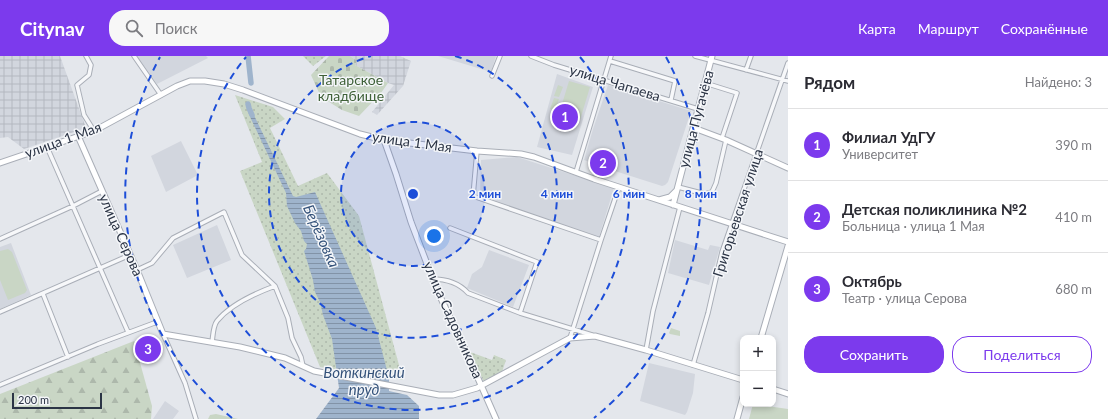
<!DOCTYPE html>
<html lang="ru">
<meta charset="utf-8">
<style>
:root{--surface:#fff;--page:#f7f7f7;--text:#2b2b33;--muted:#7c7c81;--line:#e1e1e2;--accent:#7c3aed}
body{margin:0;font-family:Lato,sans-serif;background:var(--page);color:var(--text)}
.controls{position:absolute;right:12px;bottom:12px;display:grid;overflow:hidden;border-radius:8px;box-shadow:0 2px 6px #0003}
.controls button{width:36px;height:36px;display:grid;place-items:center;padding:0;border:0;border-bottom:1px solid var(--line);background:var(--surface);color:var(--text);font:20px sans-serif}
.scale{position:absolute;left:12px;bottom:10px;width:90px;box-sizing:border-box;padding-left:4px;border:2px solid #2b3445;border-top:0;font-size:11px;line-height:14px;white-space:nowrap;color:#2b3445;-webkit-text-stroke:3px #f4f6f9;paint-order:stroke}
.you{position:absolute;left:434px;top:180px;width:14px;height:14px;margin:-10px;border:3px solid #fff;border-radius:50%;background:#1a73e8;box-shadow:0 0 0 6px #1a73e833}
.badge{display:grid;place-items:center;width:26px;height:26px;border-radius:50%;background:var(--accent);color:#fff;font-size:13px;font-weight:700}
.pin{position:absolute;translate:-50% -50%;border:2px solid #fff;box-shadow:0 1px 4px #0006}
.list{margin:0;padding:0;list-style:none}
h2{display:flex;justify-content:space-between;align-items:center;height:52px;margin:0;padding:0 16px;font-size:17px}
h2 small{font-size:13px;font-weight:400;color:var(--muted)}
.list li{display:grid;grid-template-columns:26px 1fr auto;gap:12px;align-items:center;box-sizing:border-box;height:72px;padding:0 16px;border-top:1px solid var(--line)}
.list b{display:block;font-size:15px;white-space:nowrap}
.list p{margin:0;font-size:13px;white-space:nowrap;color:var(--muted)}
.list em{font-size:13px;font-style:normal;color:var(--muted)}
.actions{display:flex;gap:8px;padding:12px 16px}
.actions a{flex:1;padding:9px 0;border:1px solid var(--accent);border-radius:16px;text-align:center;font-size:14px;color:var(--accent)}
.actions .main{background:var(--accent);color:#fff}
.icon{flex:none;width:22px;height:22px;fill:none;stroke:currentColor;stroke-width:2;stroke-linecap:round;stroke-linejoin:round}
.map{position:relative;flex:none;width:788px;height:363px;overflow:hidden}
header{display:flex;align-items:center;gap:24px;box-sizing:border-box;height:56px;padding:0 20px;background:var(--accent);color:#fff}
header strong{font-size:19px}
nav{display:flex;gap:22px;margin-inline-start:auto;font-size:14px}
.search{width:280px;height:36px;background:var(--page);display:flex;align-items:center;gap:10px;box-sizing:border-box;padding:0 14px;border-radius:16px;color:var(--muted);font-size:15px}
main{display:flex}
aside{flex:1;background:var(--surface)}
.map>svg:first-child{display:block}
</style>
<header>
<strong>Citynav</strong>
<div class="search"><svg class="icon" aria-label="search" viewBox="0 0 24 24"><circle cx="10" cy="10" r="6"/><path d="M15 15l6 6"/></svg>Поиск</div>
<nav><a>Карта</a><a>Маршрут</a><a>Сохранённые</a></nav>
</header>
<main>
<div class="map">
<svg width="788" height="363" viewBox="0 0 788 363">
<defs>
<pattern id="industrial-grid" width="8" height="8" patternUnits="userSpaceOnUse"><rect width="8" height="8" fill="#d2d6de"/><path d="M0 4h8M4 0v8" fill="none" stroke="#b4b8c0"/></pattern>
<pattern id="forest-firs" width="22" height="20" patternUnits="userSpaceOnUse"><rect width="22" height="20" fill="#c9d6c5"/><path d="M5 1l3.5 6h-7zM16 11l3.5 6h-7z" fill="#adb8ab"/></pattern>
<pattern id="cemetery-stones" width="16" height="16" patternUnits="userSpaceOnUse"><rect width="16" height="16" fill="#c9d6c5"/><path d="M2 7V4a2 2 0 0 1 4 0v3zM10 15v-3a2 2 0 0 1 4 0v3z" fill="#adb8ab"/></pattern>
<pattern id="park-dots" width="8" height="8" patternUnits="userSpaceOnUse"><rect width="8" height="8" fill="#c9d6c5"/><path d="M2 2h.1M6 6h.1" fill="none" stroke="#adb8ab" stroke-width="1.8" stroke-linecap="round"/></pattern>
<pattern id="water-rules" width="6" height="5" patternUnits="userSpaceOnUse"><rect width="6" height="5" fill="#9fb4cc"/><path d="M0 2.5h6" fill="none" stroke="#8293a7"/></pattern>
</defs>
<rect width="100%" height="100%" fill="#e4e7ec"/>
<!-- built -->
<path fill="#d2d6de" d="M137,0H206L208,2L157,28Z
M438,0H496L491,16Z
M557,18L593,31L572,99L537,91Z
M608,29L691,55L668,126L665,129L662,130L618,116L584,104L593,73Z
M181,85L198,119L166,136L151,100Z
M517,101L614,132L599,181L480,141L481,104Z
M217,169L231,204L187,222L173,189Z
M675,184L708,194L710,189L720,191L709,229L668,217Z
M11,187L31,239L0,253V191Z
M489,194L529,209L513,251L467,232L472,218L482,211Z
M649,307L695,318L693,337L687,356L685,359L640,345Z
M165,345L179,355L173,363H153Z"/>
<!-- industrial -->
<path fill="url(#industrial-grid)" d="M0,0H60L86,72L24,93L8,81L0,82Z
M350,0H400L411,5L403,30L377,59L372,56L394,29L388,27L355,9L357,5Z"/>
<!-- forest -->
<path fill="url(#forest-firs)" d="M134,285L152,350L151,363H0V338Z"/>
<!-- cemetery -->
<path fill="url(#cemetery-stones)" d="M329,0H350L357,5L355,9L388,27L381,37L359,60L342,54L321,41L311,19Z"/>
<!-- park -->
<path fill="url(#park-dots)" d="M303,0H326L313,10Z
M235,39L273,51L285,63L270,72L298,130L327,117L359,160L403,324L320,311L240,115L262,106Z
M470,296L492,304L494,299L506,304L502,316L484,326Z"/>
<!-- pitch -->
<path fill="#c9d6c5" d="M569,25L590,31L580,64L559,58Z
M558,29L563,31L559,41L554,40Z
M554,42L559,43L555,54L550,53Z
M8,193L12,196L27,234L25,237L8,244L0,224V195Z
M671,272L680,275V280L670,278L669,277Z
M753,348L788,353V363H749Z
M216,358L238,363H208L210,359Z"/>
<!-- water -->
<path fill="url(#water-rules)" d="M249,52L251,53L293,140L296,141L315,136L376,272L389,322V335L407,339L419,350V363H316L339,332L332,283L323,259L320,246L315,236L313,224L304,195L306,193L307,188L304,185L301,175L295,167L287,150L286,137L251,63L247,53Z"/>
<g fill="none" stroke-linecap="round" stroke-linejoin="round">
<!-- river -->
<path stroke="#9fb4cc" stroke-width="5.5" d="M248,0L251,27
M248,48L249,52L252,59"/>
<!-- street casing -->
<g stroke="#a9aeb7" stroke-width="5.5">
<path id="street" d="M86,0L91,9L89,19L77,29L84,59L94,75
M134,0L161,39
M531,0L554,9L698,53
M695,0L788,25
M610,5L675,25L671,44
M746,14L751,0
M492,20L500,0
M705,27L737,37L722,82
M47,91L128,276
M477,95L473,140L601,184
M576,116L611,0
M678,131L705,138L712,136L716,127L726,84
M450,172L537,206L520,257
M0,183L73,150L102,135
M137,214L152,207L173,182L224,156L242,199L275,230L288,262L292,282L301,301L303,310
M432,223C446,223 459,227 468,237L520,257L592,279
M43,238L68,301
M0,256L130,199
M163,278L185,327L196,363
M570,282L601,184L619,131
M212,286C213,280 213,270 217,265C230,249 256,237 275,230
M646,294L653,255L680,151
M693,309L708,257L722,196L788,7
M0,329L98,288L157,266"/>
</g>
<!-- secondary casing -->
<g stroke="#a9aeb7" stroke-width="7">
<path id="secondary" d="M694,72L726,84L788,112
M78,80L137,214L163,278L240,291L285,302L314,315L439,339H453L477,332L570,282L595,280L646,294L743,324
M384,84L396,118L411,166L437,234L465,293L496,363
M0,107L94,75L177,30L190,25H205L224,28L243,34L360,78L384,84L477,95L521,98L534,101L594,123L788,186
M659,144L670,141L676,135
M673,149L712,0
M761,282L788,190
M773,333L788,338
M737,363L743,341"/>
</g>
<!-- street -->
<use href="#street" stroke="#f7f8fa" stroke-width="3.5"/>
<!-- secondary -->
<use href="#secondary" stroke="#fff" stroke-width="5"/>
</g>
<!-- distance rings -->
<circle cx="413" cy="138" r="72" fill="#1d4ed8" fill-opacity=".12"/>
<g fill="none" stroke="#1d4ed8" stroke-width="2" stroke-dasharray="7 5">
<circle cx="413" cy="138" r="72"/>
<path d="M455 0A144 144 0 1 1 371 0"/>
<path d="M580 1A216 216 0 1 1 246 1"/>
<path d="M232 362A288 288 0 0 1 160 1M666 1A288 288 0 0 1 594 362"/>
</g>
<g text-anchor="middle" stroke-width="3" stroke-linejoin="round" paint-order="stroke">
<!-- park labels -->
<g font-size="14" fill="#3f6138" stroke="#f4f6f9">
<text x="351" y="29">Татарское<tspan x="351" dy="16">кладбище</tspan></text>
</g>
<!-- street labels -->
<g font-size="14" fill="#2b3445" stroke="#f4f6f9">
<text transform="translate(615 27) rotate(17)" y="5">улица Чапаева</text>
<text transform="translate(696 63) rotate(-75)" y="5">улица Пугачёва</text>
<text transform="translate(63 84) rotate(-20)" y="5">улица 1 Мая</text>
<text transform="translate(412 86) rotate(8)" y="5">улица 1 Мая</text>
<text transform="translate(738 157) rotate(-72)" y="5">Григорьевская улица</text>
<text transform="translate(121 179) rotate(66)" y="5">улица Серова</text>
<text transform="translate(453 264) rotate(66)" y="5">улица Садовникова</text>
</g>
<!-- water labels -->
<g font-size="15" font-style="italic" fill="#34527a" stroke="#f4f6f9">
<text transform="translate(321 180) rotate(66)" y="5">Берёзовка</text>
<text x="364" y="322">Воткинский<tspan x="364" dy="17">пруд</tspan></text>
</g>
</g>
<circle cx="413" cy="138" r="6" fill="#1d4ed8" stroke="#f4f6f9" stroke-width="2"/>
<g font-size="12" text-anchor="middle" font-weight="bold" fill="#1d4ed8" stroke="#f4f6f9" stroke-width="3" stroke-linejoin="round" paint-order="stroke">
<text x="485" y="142">2 мин</text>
<text x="557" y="142">4 мин</text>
<text x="629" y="142">6 мин</text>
<text x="701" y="142">8 мин</text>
</g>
</svg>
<div class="controls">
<button>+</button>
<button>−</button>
</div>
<div class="scale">200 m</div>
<div class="you"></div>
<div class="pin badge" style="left:565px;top:61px">1</div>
<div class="pin badge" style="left:603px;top:107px">2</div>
<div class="pin badge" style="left:148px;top:293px">3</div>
</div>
<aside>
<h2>Рядом<small>Найдено: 3</small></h2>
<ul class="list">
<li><span class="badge">1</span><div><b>Филиал УдГУ</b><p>Университет</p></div><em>390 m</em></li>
<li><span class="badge">2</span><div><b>Детская поликлиника №2</b><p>Больница · улица 1 Мая</p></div><em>410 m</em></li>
<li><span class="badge">3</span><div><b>Октябрь</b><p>Театр · улица Серова</p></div><em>680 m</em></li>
</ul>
<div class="actions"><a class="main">Сохранить</a><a>Поделиться</a></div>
</aside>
</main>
